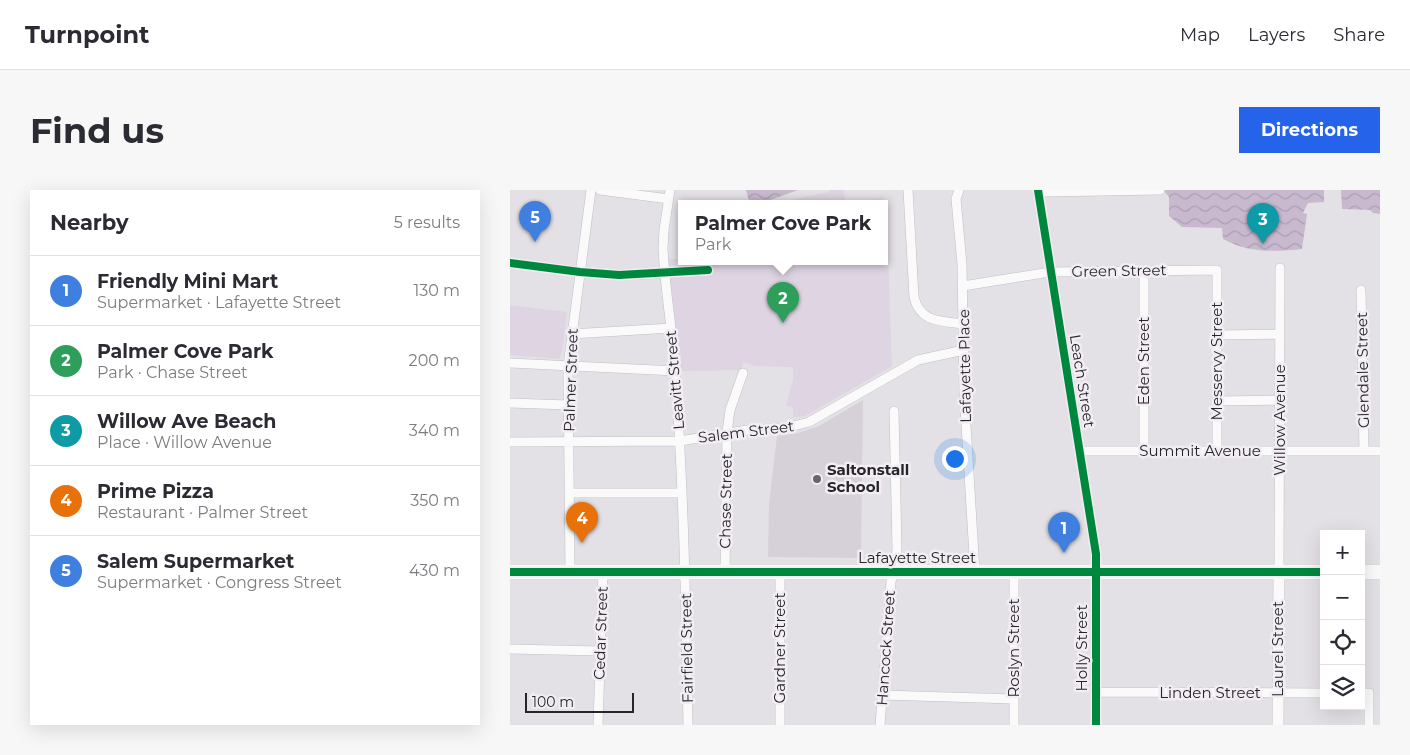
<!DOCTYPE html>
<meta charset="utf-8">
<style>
:root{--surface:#fff;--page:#f7f7f7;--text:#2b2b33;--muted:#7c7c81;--line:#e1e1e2;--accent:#2563eb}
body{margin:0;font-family:Montserrat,sans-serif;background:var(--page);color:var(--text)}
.controls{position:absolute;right:15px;bottom:15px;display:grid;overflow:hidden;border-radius:0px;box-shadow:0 5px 20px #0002}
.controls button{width:45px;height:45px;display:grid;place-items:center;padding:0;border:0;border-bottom:1px solid var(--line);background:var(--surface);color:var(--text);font:25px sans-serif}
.scale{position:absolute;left:15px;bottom:12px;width:109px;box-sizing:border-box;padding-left:5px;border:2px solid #272527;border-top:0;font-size:14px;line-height:18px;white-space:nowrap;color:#272527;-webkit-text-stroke:4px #f2edf4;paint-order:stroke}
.you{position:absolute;left:444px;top:268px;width:18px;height:18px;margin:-12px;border:4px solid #fff;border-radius:50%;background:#1a73e8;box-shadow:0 0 0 8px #1a73e833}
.badge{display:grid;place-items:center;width:32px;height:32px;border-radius:50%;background:var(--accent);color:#fff;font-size:16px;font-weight:700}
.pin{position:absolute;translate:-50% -41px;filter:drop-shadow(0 1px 2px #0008)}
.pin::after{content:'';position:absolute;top:26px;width:18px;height:15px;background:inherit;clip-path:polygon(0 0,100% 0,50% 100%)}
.popup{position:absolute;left:168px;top:10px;width:210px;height:65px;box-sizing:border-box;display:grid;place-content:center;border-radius:0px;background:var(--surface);filter:drop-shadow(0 1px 4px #0005);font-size:16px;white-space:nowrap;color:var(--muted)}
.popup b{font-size:19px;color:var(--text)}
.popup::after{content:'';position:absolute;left:50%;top:100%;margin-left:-10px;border:10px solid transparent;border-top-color:var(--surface)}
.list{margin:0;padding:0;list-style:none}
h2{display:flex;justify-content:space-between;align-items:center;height:65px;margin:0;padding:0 20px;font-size:21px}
h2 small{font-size:16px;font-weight:400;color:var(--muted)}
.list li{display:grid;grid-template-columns:32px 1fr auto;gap:15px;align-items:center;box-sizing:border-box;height:70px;padding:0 20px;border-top:1px solid var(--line)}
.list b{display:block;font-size:19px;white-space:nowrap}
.list p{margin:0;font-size:16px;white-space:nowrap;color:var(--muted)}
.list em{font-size:16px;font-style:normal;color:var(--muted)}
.icon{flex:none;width:28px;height:28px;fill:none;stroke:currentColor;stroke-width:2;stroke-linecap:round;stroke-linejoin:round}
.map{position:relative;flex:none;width:870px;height:535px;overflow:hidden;border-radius:0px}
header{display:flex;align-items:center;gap:30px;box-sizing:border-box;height:70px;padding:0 25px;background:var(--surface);border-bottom:1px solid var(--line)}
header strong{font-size:24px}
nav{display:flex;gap:28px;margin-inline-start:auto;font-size:18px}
.intro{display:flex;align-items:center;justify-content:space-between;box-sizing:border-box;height:120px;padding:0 30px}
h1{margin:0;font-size:35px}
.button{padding:12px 22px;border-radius:0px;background:var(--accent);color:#fff;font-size:18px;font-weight:700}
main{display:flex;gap:30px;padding:0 30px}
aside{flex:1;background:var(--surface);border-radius:0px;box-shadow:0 5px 20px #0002}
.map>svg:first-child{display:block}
</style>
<header>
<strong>Turnpoint</strong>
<nav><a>Map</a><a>Layers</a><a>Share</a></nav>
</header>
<div class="intro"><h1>Find us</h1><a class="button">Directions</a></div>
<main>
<aside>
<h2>Nearby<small>5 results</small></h2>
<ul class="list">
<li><span class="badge" style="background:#3f7fe0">1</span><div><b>Friendly Mini Mart</b><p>Supermarket · Lafayette Street</p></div><em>130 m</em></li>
<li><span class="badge" style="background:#2e9e5b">2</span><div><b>Palmer Cove Park</b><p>Park · Chase Street</p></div><em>200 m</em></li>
<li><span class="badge" style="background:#0f9aa8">3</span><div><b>Willow Ave Beach</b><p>Place · Willow Avenue</p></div><em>340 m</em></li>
<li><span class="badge" style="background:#e8710a">4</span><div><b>Prime Pizza</b><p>Restaurant · Palmer Street</p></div><em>350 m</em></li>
<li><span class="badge" style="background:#3f7fe0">5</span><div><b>Salem Supermarket</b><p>Supermarket · Congress Street</p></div><em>430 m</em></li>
</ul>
</aside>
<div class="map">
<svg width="870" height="535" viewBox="0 0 870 535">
<defs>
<pattern id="water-waves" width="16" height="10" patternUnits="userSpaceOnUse" patternTransform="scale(1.25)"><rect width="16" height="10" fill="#c8b9cf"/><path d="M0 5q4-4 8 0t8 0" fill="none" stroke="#ac9fb2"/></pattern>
</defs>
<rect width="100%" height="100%" fill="#e3e1e5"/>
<!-- built -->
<path fill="#d6d0d9" d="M353,210L351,368L258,367L259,314L267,246L288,243L309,236Z"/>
<!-- park -->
<path fill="#ded4e2" d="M318,0H333L336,14H251Z
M377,38L382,176L295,226L283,227V217L276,216L283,190V177L245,176L234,172L231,180L171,181L158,69H172V72H374V39Z
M0,115L57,122L52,161L49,169L0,165Z"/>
<!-- water -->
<path fill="url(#water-waves)" d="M236,0H318L251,14H240Z
M653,0H814V12L798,13L793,23L797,24L792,59C765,62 738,63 713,49L712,38L672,37L659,26V7Z
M831,0H870V24L863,23L860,20L832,19Z"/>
<!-- pier -->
<path fill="#e3e1e5" d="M288,0H320L318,2L269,13L249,14Z"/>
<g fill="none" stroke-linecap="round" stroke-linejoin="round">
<!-- minor casing -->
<g stroke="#c0bfc2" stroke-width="10">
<path id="minor" d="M90,0L159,9
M160,0L154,40L153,58C155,103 164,148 166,194C174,307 176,421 178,535
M398,0L404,107C410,133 432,131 454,134
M449,0L446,9L452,74L454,202L465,382
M528,0L586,364V535
M535,2L650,0
M0,73L92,84L123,85L155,83
M453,96L540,82L707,80V261
M851,100L854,261
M61,144L161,138
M707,145L770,144
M0,173L166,181
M707,211L770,210
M0,213L58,215
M0,252L170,251L237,240L276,238L299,232L408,170L454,160
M570,261H870
M634,261V81
M59,303H172
M60,381L58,176L81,0
M215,382L217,242L220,220L233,183
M504,382V535
M769,382L770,78
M0,459L90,461
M586,502L814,503
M851,503H859V535
M372,505L504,509
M88,535L93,381
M270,535V382
M370,535L381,392L386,371L387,358L384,221"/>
</g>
<!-- tertiary casing -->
<g stroke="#c0bfc2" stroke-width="12">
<path id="tertiary" d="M768,535L769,382"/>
</g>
<!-- trunk casing -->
<g stroke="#c0bfc2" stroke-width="16">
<path id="trunk" d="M0,382H814
M851,382H870"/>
</g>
<!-- minor -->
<use href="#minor" stroke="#fbfafb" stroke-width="9"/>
<!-- tertiary -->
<use href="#tertiary" stroke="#fbfafb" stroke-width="11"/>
<!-- trunk -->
<use href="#trunk" stroke="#fbfafb" stroke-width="15"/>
<!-- cycleway casing -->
<g stroke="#f2edf4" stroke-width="11">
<path id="cycleway" d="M528,0L586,364V535
M0,73L70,82L109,85L198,80
M0,382H814"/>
</g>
<!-- cycleway -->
<use href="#cycleway" stroke="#00873e" stroke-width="8"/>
</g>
<!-- markers -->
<circle fill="#69676a" stroke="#f2edf4" stroke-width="2" cx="307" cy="289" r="5"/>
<g text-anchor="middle" stroke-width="5" stroke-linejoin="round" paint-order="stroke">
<!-- street labels -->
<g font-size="15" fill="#272527" stroke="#f2edf4">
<text transform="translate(609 81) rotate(-1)" y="5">Green Street</text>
<text transform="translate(634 171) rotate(-90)" y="5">Eden Street</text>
<text transform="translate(707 171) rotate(-90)" y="5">Messervy Street</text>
<text transform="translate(455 176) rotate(-91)" y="5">Lafayette Place</text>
<text transform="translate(853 180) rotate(-91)" y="5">Glendale Street</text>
<text transform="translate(61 190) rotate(-88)" y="5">Palmer Street</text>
<text transform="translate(165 190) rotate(-95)" y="5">Leavitt Street</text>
<text transform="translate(572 191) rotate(81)" y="5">Leach Street</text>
<text transform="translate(770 230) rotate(-90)" y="5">Willow Avenue</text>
<text transform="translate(236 242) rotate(-7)" y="5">Salem Street</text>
<text x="690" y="266">Summit Avenue</text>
<text transform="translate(216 311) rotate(-89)" y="5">Chase Street</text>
<text x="407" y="373">Lafayette Street</text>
<text transform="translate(91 443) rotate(-88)" y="5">Cedar Street</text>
<text transform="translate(177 458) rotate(-91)" y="5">Fairfield Street</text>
<text transform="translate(270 458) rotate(-90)" y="5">Gardner Street</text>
<text transform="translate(376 458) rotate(-86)" y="5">Hancock Street</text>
<text transform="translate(504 458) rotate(-90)" y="5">Roslyn Street</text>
<text transform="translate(572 458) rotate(-90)" y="5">Holly Street</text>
<text transform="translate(768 459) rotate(-90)" y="5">Laurel Street</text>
<text x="700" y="508">Linden Street</text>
</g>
<!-- poi labels -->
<g font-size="15" font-weight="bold" fill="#272527" stroke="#f2edf4" text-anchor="start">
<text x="317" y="285">Saltonstall<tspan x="317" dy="17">School</tspan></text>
</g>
</g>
</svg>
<div class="controls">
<button>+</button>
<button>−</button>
<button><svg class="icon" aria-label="locate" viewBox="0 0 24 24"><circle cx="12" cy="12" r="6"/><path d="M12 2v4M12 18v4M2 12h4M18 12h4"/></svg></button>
<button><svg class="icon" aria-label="layers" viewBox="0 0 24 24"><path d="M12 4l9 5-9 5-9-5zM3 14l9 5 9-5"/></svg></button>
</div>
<div class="scale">100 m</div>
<div class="you"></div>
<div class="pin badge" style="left:554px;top:363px;background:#3f7fe0">1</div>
<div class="pin badge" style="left:273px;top:133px;background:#2e9e5b">2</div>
<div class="popup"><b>Palmer Cove Park</b>Park</div>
<div class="pin badge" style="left:753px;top:54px;background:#0f9aa8">3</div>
<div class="pin badge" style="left:72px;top:353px;background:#e8710a">4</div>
<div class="pin badge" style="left:25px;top:52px;background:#3f7fe0">5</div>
</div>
</main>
